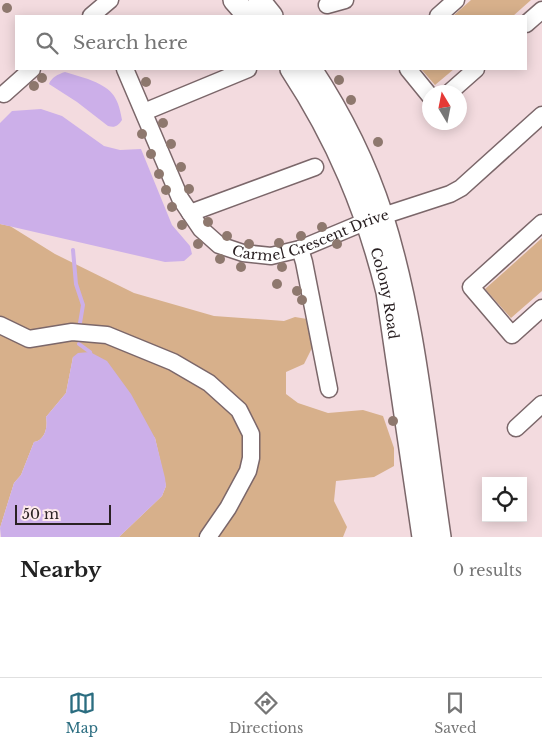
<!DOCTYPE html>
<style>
:root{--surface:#fff;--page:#f6f6f6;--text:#222;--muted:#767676;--line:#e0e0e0;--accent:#2b6d80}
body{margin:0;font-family:"Libre Baskerville",serif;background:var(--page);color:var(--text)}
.controls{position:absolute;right:15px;bottom:15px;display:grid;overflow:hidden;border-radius:0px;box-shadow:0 2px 12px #0003}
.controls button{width:45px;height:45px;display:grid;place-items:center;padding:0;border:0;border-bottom:1px solid var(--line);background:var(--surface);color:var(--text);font:25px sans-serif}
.compass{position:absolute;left:422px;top:85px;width:45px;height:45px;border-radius:50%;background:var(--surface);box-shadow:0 2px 12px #0003;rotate:350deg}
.scale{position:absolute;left:15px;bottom:12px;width:96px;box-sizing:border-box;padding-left:5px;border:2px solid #2a2123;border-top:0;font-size:14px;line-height:18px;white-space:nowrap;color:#2a2123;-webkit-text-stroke:4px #fde9ec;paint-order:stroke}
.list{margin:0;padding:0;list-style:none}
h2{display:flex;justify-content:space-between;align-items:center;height:65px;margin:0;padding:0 20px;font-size:21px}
h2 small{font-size:16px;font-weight:400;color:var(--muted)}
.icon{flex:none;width:28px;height:28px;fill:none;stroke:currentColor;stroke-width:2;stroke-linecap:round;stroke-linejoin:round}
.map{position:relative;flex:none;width:542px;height:537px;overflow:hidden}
.search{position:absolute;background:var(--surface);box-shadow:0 2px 12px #0003;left:15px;right:15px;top:15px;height:55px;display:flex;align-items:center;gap:12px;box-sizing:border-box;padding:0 18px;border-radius:0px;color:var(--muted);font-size:19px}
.sheet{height:140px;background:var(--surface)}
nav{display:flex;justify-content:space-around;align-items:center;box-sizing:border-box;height:70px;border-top:1px solid var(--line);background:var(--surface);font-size:14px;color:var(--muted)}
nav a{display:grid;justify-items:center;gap:2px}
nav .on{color:var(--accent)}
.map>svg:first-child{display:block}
</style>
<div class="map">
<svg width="542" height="537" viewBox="0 0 542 537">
<rect width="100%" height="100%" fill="#f3dbdf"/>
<!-- green -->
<path fill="#d7b08b" d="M471,0H531L513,16H453Z
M421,69H454L435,85Z
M0,224L10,226L55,254L134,293L214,316L284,321L295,317L307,319L313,346L304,364L286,372V394L298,403L328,413L363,410L383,416L394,448V466L374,477L336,481L334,501L347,527L343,537H119L162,496L166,486L155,438L73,357L66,393L46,417C48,427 45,440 34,442L21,475L14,483L0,528V537Z
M542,238V291L511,318L485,289Z"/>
<!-- water -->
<path fill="#ccafe9" d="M65,72C73,74 80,77 88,79C111,88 118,95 122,120C118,126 115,128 108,126L77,102L49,84C51,78 58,74 65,72Z
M41,109L62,116L104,146L120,150L141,149L172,225L190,246L192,254L184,261L165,262L0,224V123L12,111Z
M90,352L107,361L131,394L155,438L165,478L166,486L162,496L119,537H1L0,528L14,483L21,475L34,442C45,440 48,427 46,417L66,393L73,357L78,353Z"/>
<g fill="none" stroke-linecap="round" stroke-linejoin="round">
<!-- stream -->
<path stroke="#ccafe9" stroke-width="4" d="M73,250L76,284L83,305L80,323
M79,344L90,352L91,357"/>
<!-- minor casing -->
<g stroke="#7b676a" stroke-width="19">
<g id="minor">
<path d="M327,5L345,0"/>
<path d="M91,16L110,0"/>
<path d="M438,16L456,0"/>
<path d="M526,24L542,10"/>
<path id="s1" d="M125,69L180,198L201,229L219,245L243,253L271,256L300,249L367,221L450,194L461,188L542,115"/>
<path d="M408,69L430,96"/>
<path d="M450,92L476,69"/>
<path d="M4,94L32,69"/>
<path d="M144,112L248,69"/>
<path d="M190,213L315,167"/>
<path d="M542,223L471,287L512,335L542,308"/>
<path d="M300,249L304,262L329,389"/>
<path d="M0,325L29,339L72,332L107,335L173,362L209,383L239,410L251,434V458L248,471L228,508L208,537"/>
<path d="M516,428L542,404"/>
</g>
</g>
<!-- major casing -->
<g stroke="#7b676a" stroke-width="24">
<g id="major">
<path d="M234,0L248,16"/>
<path d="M259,0L272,16"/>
<path id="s2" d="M291,69C337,139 367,210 387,292L423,537"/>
<path d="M311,69C340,113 366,165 382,215C415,319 424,430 440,537"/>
</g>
</g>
<!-- minor -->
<use href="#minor" stroke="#fff" stroke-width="16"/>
<!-- major -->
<use href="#major" stroke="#fff" stroke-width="21"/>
</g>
<!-- trees -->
<g fill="#8e786e">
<circle cx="7" cy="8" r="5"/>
<circle cx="42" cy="78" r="5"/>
<circle cx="339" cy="80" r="5"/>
<circle cx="146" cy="82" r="5"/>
<circle cx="34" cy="86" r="5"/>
<circle cx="351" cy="100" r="5"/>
<circle cx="163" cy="123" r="5"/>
<circle cx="142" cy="134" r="5"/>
<circle cx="378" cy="142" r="5"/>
<circle cx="171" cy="144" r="5"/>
<circle cx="151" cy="154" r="5"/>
<circle cx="181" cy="167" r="5"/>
<circle cx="159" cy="174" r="5"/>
<circle cx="189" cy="189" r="5"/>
<circle cx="166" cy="190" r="5"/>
<circle cx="172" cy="207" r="5"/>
<circle cx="208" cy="222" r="5"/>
<circle cx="182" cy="225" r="5"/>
<circle cx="322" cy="227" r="5"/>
<circle cx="227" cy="236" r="5"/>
<circle cx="301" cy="236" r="5"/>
<circle cx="279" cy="243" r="5"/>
<circle cx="198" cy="244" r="5"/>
<circle cx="249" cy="244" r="5"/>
<circle cx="337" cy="244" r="5"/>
<circle cx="220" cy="259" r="5"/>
<circle cx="241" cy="267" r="5"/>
<circle cx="282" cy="267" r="5"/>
<circle cx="277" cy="284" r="5"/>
<circle cx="297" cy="291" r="5"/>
<circle cx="302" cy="300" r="5"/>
<circle cx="393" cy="421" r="5"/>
</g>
<g text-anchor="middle" stroke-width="4.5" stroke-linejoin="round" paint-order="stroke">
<!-- street labels -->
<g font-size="14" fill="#2a2123" stroke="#fde9ec">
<text dy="5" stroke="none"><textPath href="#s1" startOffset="298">Carmel Crescent Drive</textPath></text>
<text dy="5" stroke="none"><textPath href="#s2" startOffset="245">Colony Road</textPath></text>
</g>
</g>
</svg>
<div class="controls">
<button><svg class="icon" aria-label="locate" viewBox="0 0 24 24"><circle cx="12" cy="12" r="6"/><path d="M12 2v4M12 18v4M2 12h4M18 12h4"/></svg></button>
</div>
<svg class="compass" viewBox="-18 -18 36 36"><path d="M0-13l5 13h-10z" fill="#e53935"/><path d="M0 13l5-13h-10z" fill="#767676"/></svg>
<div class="scale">50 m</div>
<div class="search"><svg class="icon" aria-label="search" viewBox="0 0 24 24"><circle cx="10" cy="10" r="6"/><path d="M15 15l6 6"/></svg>Search here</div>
</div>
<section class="sheet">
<h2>Nearby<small>0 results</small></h2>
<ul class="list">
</ul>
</section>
<nav>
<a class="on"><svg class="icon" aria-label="map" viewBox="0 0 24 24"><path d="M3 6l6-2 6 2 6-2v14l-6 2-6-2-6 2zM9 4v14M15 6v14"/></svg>Map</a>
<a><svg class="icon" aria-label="directions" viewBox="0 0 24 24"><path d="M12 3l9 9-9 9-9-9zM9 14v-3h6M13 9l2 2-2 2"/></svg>Directions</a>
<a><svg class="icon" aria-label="saved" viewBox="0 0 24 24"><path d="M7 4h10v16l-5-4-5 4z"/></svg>Saved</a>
</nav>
